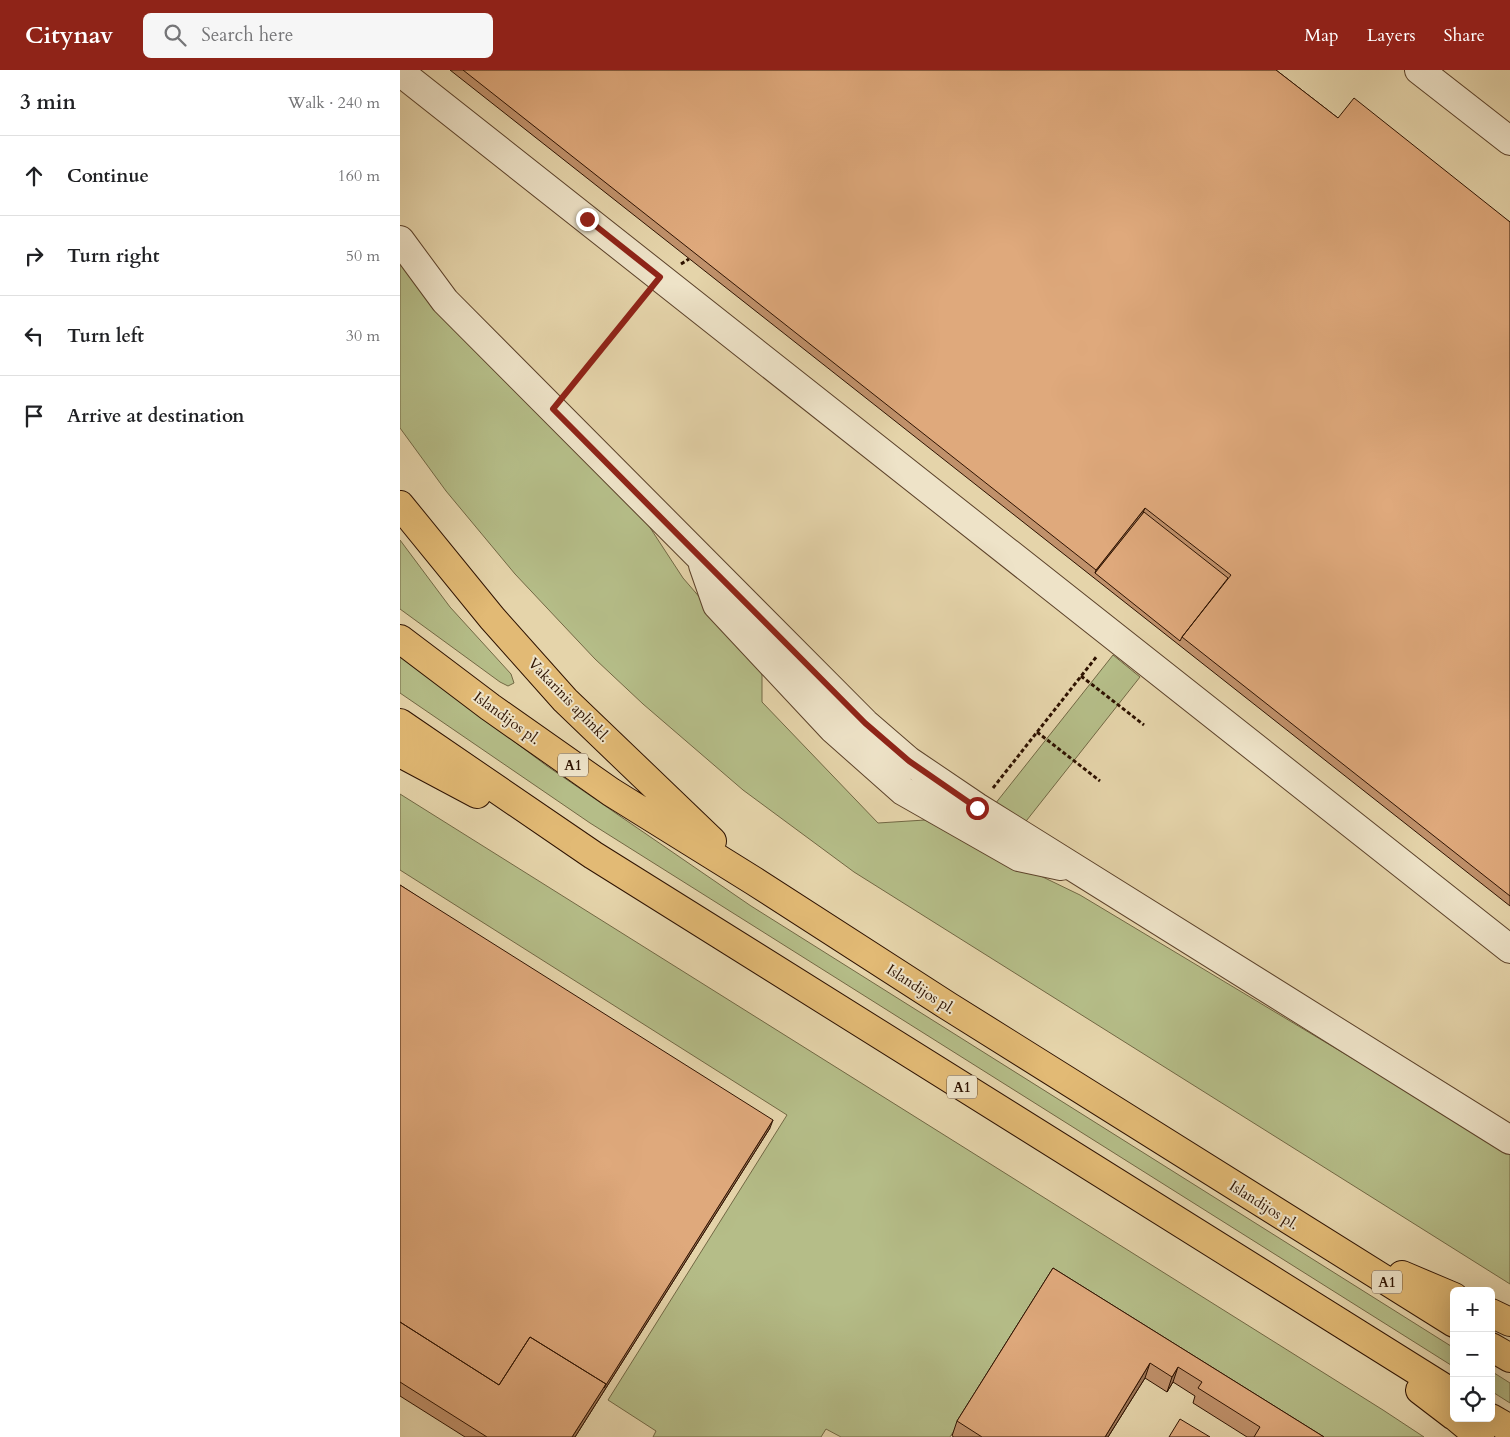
<!DOCTYPE html>
<meta charset="utf-8">
<style>
:root{--surface:#fff;--page:#f6f6f6;--text:#202124;--muted:#757577;--line:#e0e0e0;--accent:#8f2418}
body{margin:0;font-family:Cardo,serif;background:var(--page);color:var(--text)}
.controls{position:absolute;right:15px;bottom:15px;display:grid;overflow:hidden;border-radius:8px;box-shadow:0 5px 20px #0002}
.controls button{width:45px;height:45px;display:grid;place-items:center;padding:0;border:0;border-bottom:1px solid var(--line);background:var(--surface);color:var(--text);font:25px sans-serif}
.stop{position:absolute;width:15px;height:15px;margin:-11px;border:4px solid #8f2418;border-radius:50%;background:#fff}
.stop.end{background:#8f2418;border-color:#fff;box-shadow:0 1px 5px #0008}
.list{margin:0;padding:0;list-style:none}
h2{display:flex;justify-content:space-between;align-items:center;height:65px;margin:0;padding:0 20px;font-size:21px}
h2 small{font-size:16px;font-weight:400;color:var(--muted)}
.list li{display:grid;grid-template-columns:32px 1fr auto;gap:15px;align-items:center;box-sizing:border-box;height:80px;padding:0 20px;border-top:1px solid var(--line)}
.list b{display:block;font-size:19px;white-space:nowrap}
.list em{font-size:16px;font-style:normal;color:var(--muted)}
.icon{flex:none;width:28px;height:28px;fill:none;stroke:currentColor;stroke-width:2;stroke-linecap:round;stroke-linejoin:round}
.map{position:relative;flex:none;width:1110px;height:1367px;overflow:hidden}
header{display:flex;align-items:center;gap:30px;box-sizing:border-box;height:70px;padding:0 25px;background:var(--accent);color:#fff}
header strong{font-size:24px}
nav{display:flex;gap:28px;margin-inline-start:auto;font-size:18px}
.search{width:350px;height:45px;background:var(--page);display:flex;align-items:center;gap:12px;box-sizing:border-box;padding:0 18px;border-radius:8px;color:var(--muted);font-size:19px}
main{display:flex}
aside{flex:1;background:var(--surface)}
.map>svg:first-child{display:block}
</style>
<header>
<strong>Citynav</strong>
<div class="search"><svg class="icon" aria-label="search" viewBox="0 0 24 24"><circle cx="10" cy="10" r="6"/><path d="M15 15l6 6"/></svg>Search here</div>
<nav><a>Map</a><a>Layers</a><a>Share</a></nav>
</header>
<main>
<aside>
<h2>3 min<small>Walk · 240 m</small></h2>
<ul class="list">
<li><svg class="icon" aria-label="ahead" viewBox="0 0 24 24"><path d="M12 20V5M6 11l6-6 6 6"/></svg><div><b>Continue</b></div><em>160 m</em></li>
<li><svg class="icon" aria-label="right" viewBox="0 0 24 24"><path d="M7 20v-9h11M14 6l5 5-5 5"/></svg><div><b>Turn right</b></div><em>50 m</em></li>
<li><svg class="icon" aria-label="left" viewBox="0 0 24 24"><path d="M17 20v-9H6M10 6l-5 5 5 5"/></svg><div><b>Turn left</b></div><em>30 m</em></li>
<li><svg class="icon" aria-label="arrive" viewBox="0 0 24 24"><path d="M6 21V4h12l-3 4 3 4H6"/></svg><div><b>Arrive at destination</b></div></li>
</ul>
</aside>
<div class="map">
<svg width="1110" height="1367" viewBox="0 0 1110 1367">
<rect width="100%" height="100%" fill="#e5d4aa"/>
<filter id="stains"><feTurbulence type="fractalNoise" baseFrequency=".004" numOctaves="4"/><feColorMatrix values="0 0 0 0 .2 0 0 0 0 .09 0 0 0 0 .02 0 0 0 .5 -.17"/></filter>
<radialGradient id="worn" r=".72"><stop offset=".6" stop-color="#630" stop-opacity="0"/><stop offset="1" stop-color="#630" stop-opacity=".3"/></radialGradient>
<!-- green -->
<path fill="#b5bd88" stroke="#726844" d="M0,191L245,450L283,508L358,595L362,605V632L478,753L525,750L680,825L1110,1083V1214L454,802L343,720L243,634L195,589L115,504L46,421L0,358Z
M0,470L50,537L111,604L114,613L108,616L100,612L0,539Z
M713,585L740,607L623,755L595,734Z
M0,586L147,696L351,836L1054,1278V1297L190,753L0,623Z
M0,724L983,1340L1024,1367H895L647,1213L550,1367H441L426,1359L421,1367H253L256,1361L208,1330L387,1045L0,800Z
M1091,1301L1110,1313V1333L1091,1321Z"/>
<g fill="none" stroke-linecap="round" stroke-linejoin="round">
<!-- minor casing -->
<g stroke="#5c422a" stroke-width="30">
<path id="minor" d="M1019,0L1110,71
M0,2L1110,879
M0,170L45,231L465,653L509,691L577,737L1110,1070
M303,495L317,535L433,659L503,721L619,787L661,796"/>
</g>
<!-- highway casing -->
<g stroke="#2e1200" stroke-width="30">
<path id="highway" d="M0,435L92,548L165,630L312,771
M0,569L90,637L211,722L354,811L548,936L1054,1253
M0,653L193,785L1054,1324
M0,683L77,724
M1002,1205L1054,1227
M1091,1243L1110,1252
M1091,1277L1110,1288
M1020,1320L1054,1346
M1057,1348L1080,1367
M1091,1348L1110,1359"/>
</g>
<!-- path -->
<path stroke="#2e1200" stroke-width="3" stroke-dasharray="4 2.5" stroke-linecap="butt" d="M281,194L289,189
M169,320L244,227
M681,606L744,655
M637,662L700,711
M593,718L697,586"/>
<!-- minor -->
<use href="#minor" stroke="#eee3c8" stroke-width="28"/>
<!-- highway -->
<use href="#highway" stroke="#e2ba75" stroke-width="28"/>
</g>
<!-- wall -->
<path fill="#c0916b" stroke="#2e1200" d="M50,0H876L938,48L1110,152V836Z
M0,815L370,1058L175,1367H65L0,1326Z
M653,1198L924,1367H847L793,1333L795,1326L773,1312L767,1322L745,1308L708,1367H554L552,1366L557,1351Z"/>
<!-- shaded-wall -->
<path fill="#9c7657" stroke="#2e1200" d="M745,438L742,445L695,503L696,500Z
M373,1050L370,1058L175,1367H172Z
M750,1293L745,1308L708,1367H705Z
M778,1297L773,1312L767,1322L772,1307Z"/>
<!-- building -->
<path fill="#dfa97c" stroke="#2e1200" d="M63,0H876L938,48L954,28L1110,152V826L782,567L831,505L786,470L745,438L696,500Z
M744,442L828,508L782,567L780,571L695,503Z
M0,815L373,1050L204,1318L206,1314L130,1267L99,1315L0,1252Z
M653,1198L924,1367H854L860,1357L798,1318L802,1312L778,1297L772,1307L750,1293L705,1367H582L557,1351Z
M0,1252L99,1315L130,1267L206,1314L172,1367H87L0,1312Z
M780,1349L810,1367H769Z"/>
<g fill="none" stroke-linecap="round" stroke-linejoin="round">
<!-- route -->
<path stroke="#8f2418" stroke-width="6" d="M187,149L260,207L153,339L465,653L509,691L577,738"/>
</g>
<g text-anchor="middle" stroke-width="4" stroke-linejoin="round" paint-order="stroke">
<!-- shield labels -->
<g fill="#eee3c8" stroke="#68513c" stroke-width="1">
<rect x="158" y="683.5" width="30" height="23" rx="4"/>
<rect x="547" y="1005.5" width="30" height="23" rx="4"/>
<rect x="972" y="1200.5" width="30" height="23" rx="4"/>
</g>
<g font-size="14" font-weight="bold" fill="#2e1200">
<text x="173" y="700">A1</text>
<text x="562" y="1022">A1</text>
<text x="987" y="1217">A1</text>
</g>
<!-- street labels -->
<g font-size="15" fill="#2e1200" stroke="#eee3c8">
<text transform="translate(169 630) rotate(46)" y="5">Vakarinis aplinkl.</text>
<text transform="translate(107 648) rotate(36)" y="5">Islandijos pl.</text>
<text transform="translate(521 919) rotate(33)" y="5">Islandijos pl.</text>
<text transform="translate(864 1135) rotate(32)" y="5">Islandijos pl.</text>
</g>
</g>
<rect width="100%" height="100%" filter="url(#stains)"/>
<rect width="100%" height="100%" fill="url(#worn)"/>
</svg>
<div class="controls">
<button>+</button>
<button>−</button>
<button><svg class="icon" aria-label="locate" viewBox="0 0 24 24"><circle cx="12" cy="12" r="6"/><path d="M12 2v4M12 18v4M2 12h4M18 12h4"/></svg></button>
</div>
<div class="stop" style="left:577px;top:738px"></div>
<div class="stop end" style="left:187px;top:149px"></div>
</div>
</main>
